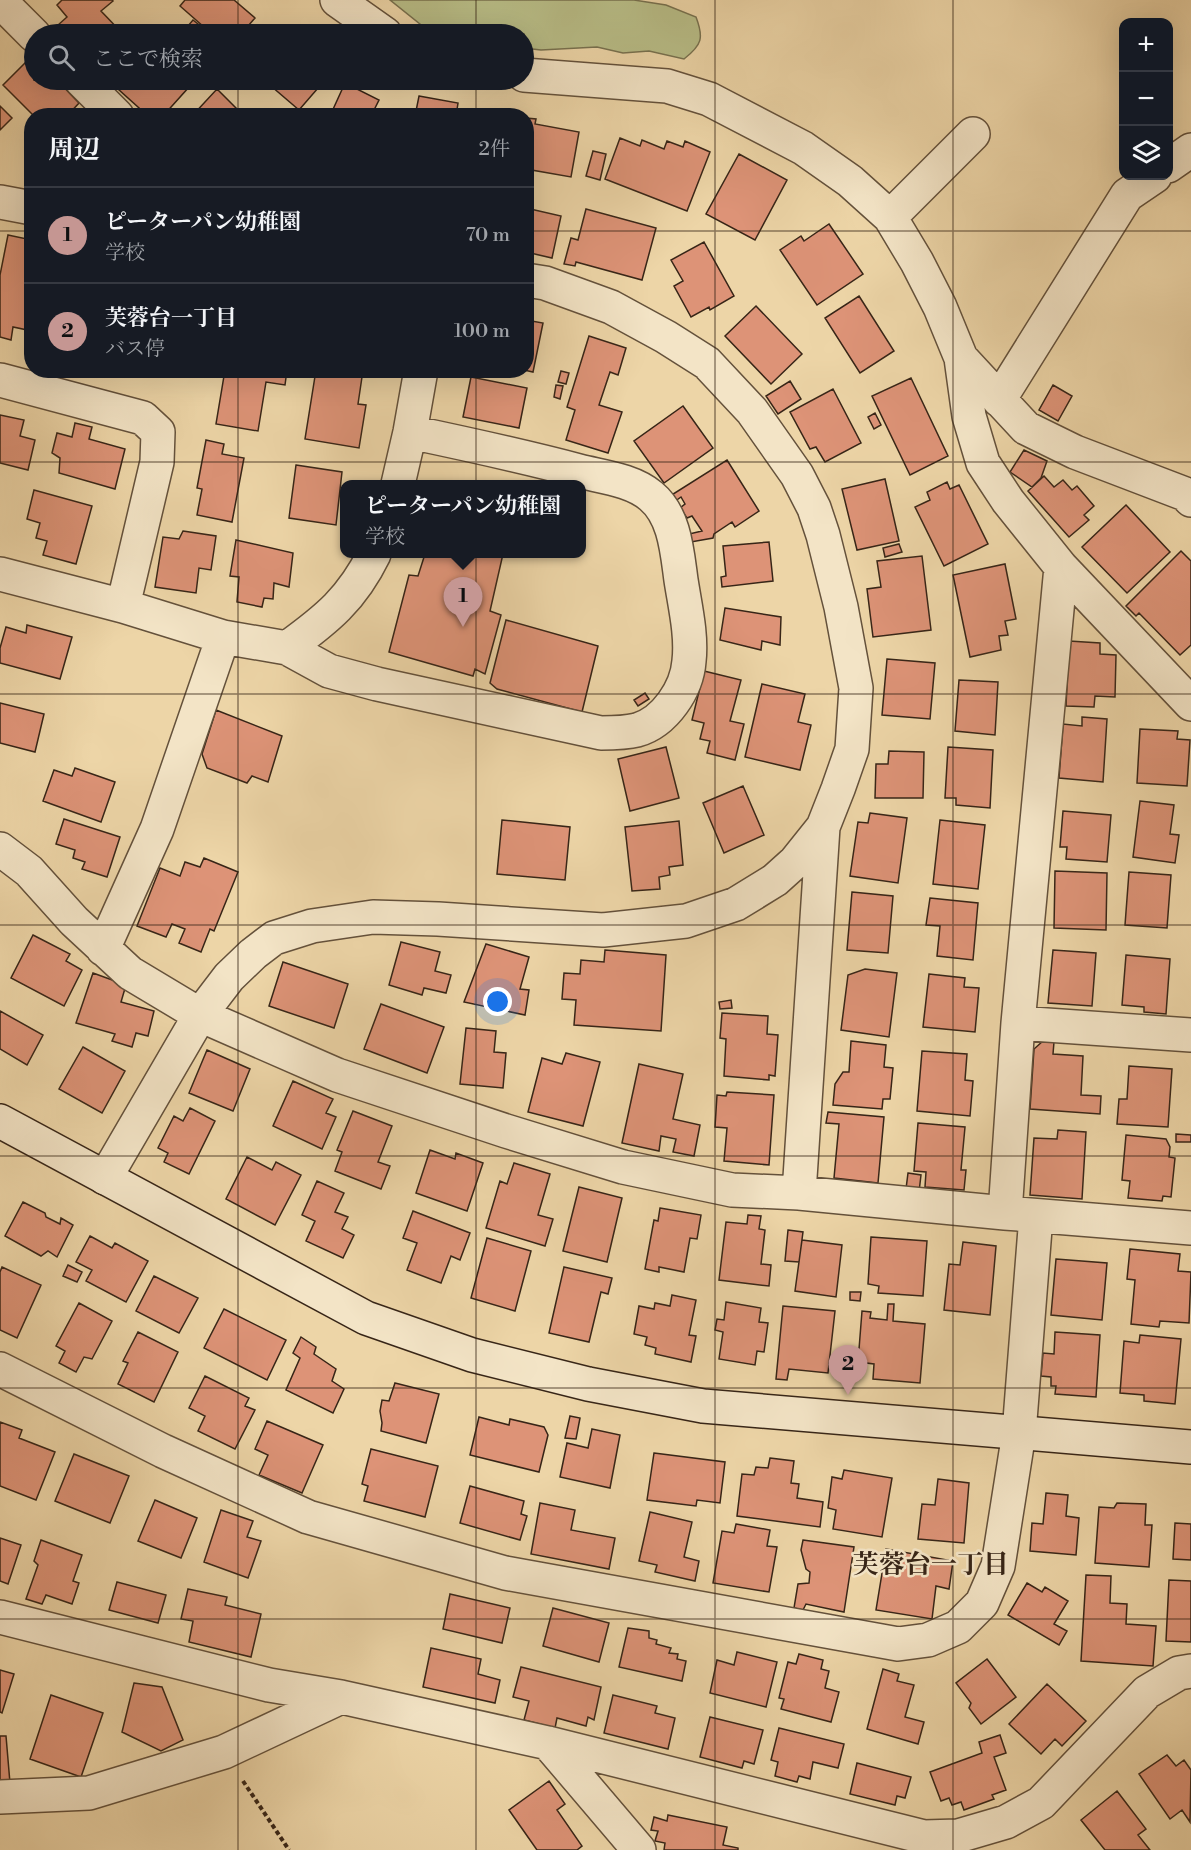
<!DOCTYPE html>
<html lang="ja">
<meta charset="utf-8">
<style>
:root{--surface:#171b24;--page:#242831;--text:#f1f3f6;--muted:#9ea1a6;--line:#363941;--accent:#c59692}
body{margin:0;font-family:"Libre Bodoni","Noto Serif JP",serif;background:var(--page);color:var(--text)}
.controls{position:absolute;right:18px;top:18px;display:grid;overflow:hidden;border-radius:12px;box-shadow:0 6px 24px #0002}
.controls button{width:54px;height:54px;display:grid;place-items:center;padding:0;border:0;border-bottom:2px solid var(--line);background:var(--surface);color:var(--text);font:30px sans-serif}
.you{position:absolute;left:498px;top:1002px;width:21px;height:21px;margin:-15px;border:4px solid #fff;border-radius:50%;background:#1a73e8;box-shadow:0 0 0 9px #1a73e833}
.badge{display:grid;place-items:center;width:39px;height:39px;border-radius:50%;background:var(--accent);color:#111;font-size:20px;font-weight:700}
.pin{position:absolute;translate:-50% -50px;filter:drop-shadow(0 2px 3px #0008)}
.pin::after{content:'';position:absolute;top:32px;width:21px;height:18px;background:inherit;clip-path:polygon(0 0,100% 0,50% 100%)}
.popup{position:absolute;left:340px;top:480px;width:246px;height:78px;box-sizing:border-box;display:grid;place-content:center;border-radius:12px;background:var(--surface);filter:drop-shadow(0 2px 4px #0005);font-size:20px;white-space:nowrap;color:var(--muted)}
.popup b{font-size:22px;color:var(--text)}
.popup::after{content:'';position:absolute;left:50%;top:100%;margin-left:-12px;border:12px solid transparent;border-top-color:var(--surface)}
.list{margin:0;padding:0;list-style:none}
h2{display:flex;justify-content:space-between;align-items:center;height:78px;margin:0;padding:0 24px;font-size:26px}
h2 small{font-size:20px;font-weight:400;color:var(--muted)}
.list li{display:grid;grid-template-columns:39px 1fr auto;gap:18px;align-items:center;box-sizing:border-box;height:96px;padding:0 24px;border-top:2px solid var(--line)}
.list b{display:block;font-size:22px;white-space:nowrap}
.list p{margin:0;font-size:20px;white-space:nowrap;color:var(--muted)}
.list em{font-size:20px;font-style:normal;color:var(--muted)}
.icon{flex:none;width:33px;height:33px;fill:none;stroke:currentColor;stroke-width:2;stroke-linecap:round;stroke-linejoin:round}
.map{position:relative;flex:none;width:1191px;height:1850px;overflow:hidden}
.search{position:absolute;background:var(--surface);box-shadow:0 6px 24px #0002;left:24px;top:24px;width:510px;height:66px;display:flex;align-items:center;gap:15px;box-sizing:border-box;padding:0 21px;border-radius:33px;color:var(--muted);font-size:22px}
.panel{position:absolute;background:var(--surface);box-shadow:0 6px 24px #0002;left:24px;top:108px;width:510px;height:270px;border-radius:24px}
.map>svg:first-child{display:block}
</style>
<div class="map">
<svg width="1191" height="1850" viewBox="0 0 1191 1850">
<rect width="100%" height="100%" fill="#edd5a7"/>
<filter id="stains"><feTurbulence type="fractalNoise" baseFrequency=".00333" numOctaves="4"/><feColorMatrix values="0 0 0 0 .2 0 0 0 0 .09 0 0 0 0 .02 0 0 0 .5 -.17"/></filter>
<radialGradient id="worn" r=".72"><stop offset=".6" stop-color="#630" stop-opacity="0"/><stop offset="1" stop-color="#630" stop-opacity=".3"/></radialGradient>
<!-- green -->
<path fill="#b8bd87" stroke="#78714f" stroke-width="1.5" d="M390,0H634L666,5L696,17C704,38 702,45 684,59L649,51L623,53L597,47L541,50L524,48V34H444L430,32Z"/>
<!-- building -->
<path fill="#dd9377" stroke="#372517" stroke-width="1.5" d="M62,0H112L113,1L101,11L123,34H66L58,25L67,17L57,5Z
M185,0H234L255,18L241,34H212L180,6Z
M193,20L203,28L197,34L187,27Z
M33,55L34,80H57L79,103L67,116H48L44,112L40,116H34L3,85Z
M108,80H180L189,87L163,116H148Z
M264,80H325L299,110Z
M345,83L379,100L371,116H330Z
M217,89L244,116H192Z
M419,96L458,103L456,116H415Z
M0,106L12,118L0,130Z
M526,118L536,119L535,124L579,132L571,177L526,169Z
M620,138L640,146L642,140L664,149L667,141L683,147L685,141L710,152L687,211L605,179Z
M593,151L606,154L600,180L586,176Z
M739,154L787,180L755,240L706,214Z
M526,208L561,216L552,258L526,252Z
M586,209L656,228L642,280L576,262L575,266L564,264L571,238L578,240Z
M829,224L863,274L817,305L780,250L801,236L804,241Z
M8,235L32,240V293L30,301L32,302V331L13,327L11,340L0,337V275Z
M704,242L734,296L710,310L709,307L691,317L674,286L683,281L671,260Z
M859,296L894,351L860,373L825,318Z
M756,306L802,354L771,384L725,336Z
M526,320L543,323L533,372L524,370H526Z
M589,336L626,348L618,375L610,372L599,405L622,412L608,453L566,440L575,410L567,407Z
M225,370H287L285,385L266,382L258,431L216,424Z
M316,370L362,377L358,404L366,405L359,448L305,439Z
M561,371L569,373L566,384L558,382Z
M471,377L527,388L519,428L463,417Z
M911,378L948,456L910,475L872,396Z
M790,381L801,399L778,414L766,396Z
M556,385L563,386L560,399L554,397Z
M1053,385L1072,396L1058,421L1039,410Z
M833,389L861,443L825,462L816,447L810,449L790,412Z
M683,406L713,448L664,483L634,441Z
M875,413L881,425L874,429L868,417Z
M0,415L24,420L20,436L35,440L28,470L0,463Z
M75,423L92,427L89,439L125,449L115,489L59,473L60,458L52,453L57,433L72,437Z
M206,440L224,444L222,454L244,458L232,522L197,515L202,489L197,488Z
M1024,450L1047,461L1041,478L1032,487L1010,472Z
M727,460L759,511L735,527L732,522L714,534L713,538L691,542L689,534L702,531L692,516L687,518L680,508L685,504L681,497L674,502L670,496Z
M296,465L342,472L336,525L289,518Z
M1044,476L1054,487L1063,480L1072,490L1077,486L1094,506L1084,515L1089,520L1069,537L1028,491Z
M885,479L899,541L857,550L842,489Z
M947,482L950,489L959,485L988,544L944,566L915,507L930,500L927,492Z
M34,490L92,506L76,564L43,555L47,541L36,538L40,523L27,519Z
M1126,505L1170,552L1127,593L1082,547Z
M183,531L216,536L211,570L199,568L196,593L155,587L163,537L179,539Z
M236,540L293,553L289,587L274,583L273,599L264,598L262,607L237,602L239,577L230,576Z
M769,542L773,581L722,587L721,577L726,576L723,546Z
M899,544L902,552L885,557L883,548Z
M1181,551L1191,561V645L1180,655L1139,613L1136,616L1126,606Z
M425,554H503L490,611L501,615L485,674L475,669L473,676L389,652L409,575L418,576Z
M922,556L931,630L873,637L867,589L881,587L877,561Z
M1005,564L1016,619L1005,621L1008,635L999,636L1001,650L970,657L953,575Z
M725,608L781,617L780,645L762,641L761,650L720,640Z
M506,620L598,646L582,712L497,689L490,683Z
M27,625L72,637L60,679L0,663V648L6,627L26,633Z
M1069,641L1100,643V654L1116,655L1115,697L1095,696L1094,707L1066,706Z
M887,659L935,663L930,719L882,715Z
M704,671L741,680L730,721L744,724L735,760L707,753L710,741L700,739L704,723L692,720Z
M959,680L998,682L995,735L955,731Z
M762,684L805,694L798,722L811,725L800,770L745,757Z
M645,693L649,699L638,706L634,700Z
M0,703L44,714L35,752L0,743Z
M216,710L282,736L268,782L252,776L247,783L207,768L202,754Z
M1082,717L1107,719L1103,782L1059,778L1063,724L1082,726Z
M1140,729L1178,731L1177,739L1190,740L1187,786L1137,783Z
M666,747L679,798L630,811L618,759Z
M948,747L993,750L990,808L956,805V798H945Z
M889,751L924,752L923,798H875L876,764H888Z
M75,768L115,782L101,822L43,801L54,770L72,776Z
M743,786L764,835L724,853L703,803Z
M1140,801L1174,805L1170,834L1179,835L1175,863L1133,857Z
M1063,811L1111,815L1107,862L1066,859L1067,847H1060Z
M870,813L907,818L898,883L850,876L858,822L868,823Z
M64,819L120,837L107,877L82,869L85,862L73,858L75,850L56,844Z
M502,820L570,827L565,880L497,874Z
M940,820L985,825L978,889L933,884Z
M679,821L683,865L669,867L670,875L659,877L660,889L632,891L625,827Z
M204,858L238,872L214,931L210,929L201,952L179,943L185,929L172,924L166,937L137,926L160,868L180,876L185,862L200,867Z
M1055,871L1107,873L1106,930L1054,928Z
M1129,872L1171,875L1167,928L1125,925Z
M852,892L893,896L888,953L847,950Z
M930,898L978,903L973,960L937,956L940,926L926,925Z
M33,935L70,954L66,961L82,970L64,1006L11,978Z
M401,942L440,952L435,971L451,975L446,993L424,988L422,995L389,985Z
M486,944L529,957L520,989L529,990L525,1015L464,1002Z
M605,950L666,955L661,1031L574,1025L576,1000L562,999L564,973L580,974L581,960L604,962Z
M1053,950L1096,953L1092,1006L1048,1003Z
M1126,955L1170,959L1166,1014L1144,1012V1007L1122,1005Z
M283,962L348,984L334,1028L269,1006Z
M865,969L897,973L889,1037L841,1030L848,975Z
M93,973L126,985L121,1002L154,1011L148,1036L136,1033L132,1047L112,1041L115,1034L76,1023Z
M929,974L965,978L964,987L979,988L975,1032L923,1027Z
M731,1000L732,1008L720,1009L719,1002Z
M381,1004L444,1027L427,1073L364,1049Z
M0,1011L43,1035L27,1065L0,1049Z
M722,1013L768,1016L767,1034L778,1035L775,1076L769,1075V1080L724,1076L726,1039L720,1038Z
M466,1028L496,1031L494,1052L506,1053L503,1088L460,1084Z
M851,1041L886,1045L884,1067L893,1068L890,1099H883L882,1109L833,1105L835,1084L843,1072H849Z
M1043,1041L1054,1042L1053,1054L1083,1056L1081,1095L1101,1096L1100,1114L1030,1109L1034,1049Z
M83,1047L125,1071L102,1113L59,1089Z
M207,1050L250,1069L233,1111L189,1093Z
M922,1051L967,1054L965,1080L973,1081L970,1116L917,1111Z
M566,1053L600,1062L583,1126L528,1112L542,1058L562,1064Z
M639,1064L683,1074L673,1119L700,1125L694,1156L673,1152L676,1139L661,1136L659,1151L622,1143Z
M1129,1066L1172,1069L1168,1127L1117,1124L1119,1099H1127Z
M293,1081L333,1099L326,1113L336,1117L322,1149L273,1126Z
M727,1092L774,1095L769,1165L724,1161L727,1128L715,1127L717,1095L726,1096Z
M190,1108L215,1121L189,1174L164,1162L168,1153L158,1148L174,1116L183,1121Z
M353,1111L392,1126L378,1162L390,1166L381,1189L335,1171L342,1152L337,1150Z
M828,1112L884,1117L878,1183L834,1178L839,1124L826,1123Z
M918,1123L965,1127L961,1170H966L964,1190L925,1187L926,1172L914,1171Z
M1058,1130L1086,1132L1082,1199L1030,1195L1034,1138L1057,1139Z
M1176,1134L1191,1135V1142H1176Z
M1126,1135L1166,1139L1170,1147L1169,1157L1175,1158L1171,1197L1163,1196L1162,1201L1128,1198L1130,1181L1122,1180Z
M430,1150L455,1159L456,1153L483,1163L467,1211L416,1193Z
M247,1157L272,1170L276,1162L301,1175L275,1225L226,1199Z
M514,1163L550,1174L538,1215L553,1219L545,1246L486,1228L500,1181L507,1184Z
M908,1173L921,1175L919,1192L906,1189Z
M317,1181L344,1193L335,1212L348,1217L342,1229L354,1235L343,1258L306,1241L315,1221L302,1215Z
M579,1187L622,1198L607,1262L563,1251Z
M23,1202L45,1213L46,1217L60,1224L61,1218L73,1225L57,1257L48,1251L41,1256L5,1236Z
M660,1208L701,1215L697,1239L690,1238L684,1272L659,1267V1272L645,1269L654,1220L658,1221Z
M413,1211L470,1233L460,1260L451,1256L441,1283L407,1270L417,1243L403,1238Z
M748,1215L761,1216L759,1229L765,1230L761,1264L771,1265L769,1286L719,1280L726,1222L747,1224Z
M788,1230L803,1232L799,1262L785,1261Z
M90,1236L112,1248L115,1243L148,1261L126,1302L86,1281L92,1270L76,1262Z
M871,1237L927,1241L923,1296L878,1293L879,1286L868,1284Z
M487,1238L531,1251L515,1311L471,1298Z
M802,1240L842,1245L836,1297L795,1291Z
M963,1242L996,1246L990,1315L944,1310L949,1264L960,1265Z
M1130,1249L1180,1254L1178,1271L1191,1272L1189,1323L1160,1321L1159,1327L1131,1324L1135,1280L1127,1279Z
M1056,1259L1107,1263L1102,1320L1051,1315Z
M68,1265L82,1272L77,1282L63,1276Z
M2,1267L41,1285L17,1338L0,1330V1272Z
M564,1267L612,1278L608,1294L601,1292L589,1342L549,1333Z
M154,1276L198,1298L179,1333L136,1311Z
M850,1292H861L860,1301L850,1300Z
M672,1295L696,1300L689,1335L696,1336L691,1362L655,1354L656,1348L645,1345L647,1337L634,1334L639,1306L654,1309L655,1303L670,1306Z
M726,1302L761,1308L759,1322L768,1323L764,1352L757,1351L755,1365L719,1359L723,1332L715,1330L717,1319L724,1320Z
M79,1303L112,1321L92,1359L84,1357L76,1372L59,1363L65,1351L56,1346Z
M888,1304H894L893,1321L925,1324L920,1383L873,1379L874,1364L858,1362L862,1311L871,1312L870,1318L887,1320Z
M783,1306L835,1311L828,1373L789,1369L787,1380L776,1379Z
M224,1309L286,1340L267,1380L204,1348Z
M138,1332L178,1352L154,1402L118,1384L128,1363L123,1361Z
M1055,1332L1100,1335L1096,1397L1055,1394L1056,1386H1051V1377L1041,1376L1043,1353L1054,1354Z
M1140,1335L1181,1339L1175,1404L1144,1401V1395L1120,1393L1124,1341L1139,1343Z
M301,1337L316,1347L314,1354L336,1369L332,1381L344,1389L333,1413L286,1390L300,1358L293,1353Z
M205,1376L249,1398L245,1406L255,1410L235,1449L198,1431L205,1416L189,1408Z
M395,1383L439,1394L426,1443L381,1431L382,1423L380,1411L382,1400L389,1401Z
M570,1416L580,1418L576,1439L565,1438Z
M479,1417L509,1425L510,1419L544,1427L548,1435L539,1472L470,1455Z
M267,1421L323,1445L302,1493L259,1475L268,1455L255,1449Z
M0,1422L22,1430L19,1438L55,1452L36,1500L0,1486Z
M592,1429L620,1435L610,1488L560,1477L567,1443L588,1448Z
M371,1449L438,1466L425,1517L364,1501L368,1486L362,1484Z
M654,1453L725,1462L720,1503L697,1500L696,1506L647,1500Z
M74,1454L129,1476L110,1523L55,1501Z
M770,1458L794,1461L791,1483L799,1484L797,1498L823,1502L820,1527L737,1516L742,1474L754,1475L756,1467L768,1468Z
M844,1470L892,1478L882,1537L833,1529L836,1510L828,1508L832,1477L842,1479Z
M938,1479L969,1483L964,1543L918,1539L922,1504L935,1505Z
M470,1486L524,1501L521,1514L527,1516L520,1540L460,1523Z
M1046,1493L1068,1495L1066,1516L1079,1518L1076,1555L1030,1551L1032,1523L1043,1524Z
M155,1500L197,1518L181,1558L138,1541Z
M540,1503L575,1510L571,1530L615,1538L609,1569L531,1554Z
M1117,1503L1146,1504L1145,1525H1152L1149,1567L1095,1563L1099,1507L1114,1508Z
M221,1510L253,1521L247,1537L261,1541L248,1578L204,1562Z
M650,1512L692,1522L684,1557L699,1561L695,1581L655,1572L657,1565L639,1561Z
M1175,1523L1191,1524V1560L1173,1559Z
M736,1524L770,1530L767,1546L777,1547L769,1592L713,1583L722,1531L734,1533Z
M0,1538L21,1545L8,1584L0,1581Z
M41,1540L82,1555L73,1581L79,1583L72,1604L46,1595L42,1604L26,1599L38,1565L34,1561Z
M803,1540L854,1547L844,1612L806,1604L803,1610L794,1608L798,1584L809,1583L810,1572L806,1569L801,1550Z
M886,1549L953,1561L949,1589L936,1586L932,1619L876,1610Z
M1086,1575L1111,1576L1110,1603L1127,1604L1126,1624L1156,1626L1153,1666L1081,1661Z
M1169,1580L1191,1581V1642L1166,1641Z
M117,1582L166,1595L158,1623L109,1610Z
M1027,1583L1042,1592L1045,1587L1068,1601L1054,1624L1067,1631L1059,1645L1008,1615Z
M188,1589L227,1597L225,1605L261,1614L251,1657L189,1642L193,1621L181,1619Z
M450,1594L510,1608L502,1643L443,1629Z
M553,1608L609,1623L599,1662L543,1646Z
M628,1628L649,1631V1638L657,1640L656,1644L671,1648L669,1653L678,1654L677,1659L686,1661L682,1681L619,1667Z
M431,1648L481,1659L478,1674L500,1680L495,1703L423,1687Z
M737,1652L777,1662L766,1707L710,1693L717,1660L734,1665Z
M799,1654L823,1660L821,1669L829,1671L825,1688L839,1692L831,1722L781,1709L784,1699L779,1698L788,1662L796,1664Z
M987,1659L1016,1697L981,1724L969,1708L971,1703L956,1683Z
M521,1667L601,1687L594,1720L588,1717L586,1726L557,1718L555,1728L524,1720L529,1701L513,1697Z
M883,1669L899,1674L897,1681L914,1685L905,1717L924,1722L918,1744L867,1729Z
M0,1670L14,1674L2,1713L0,1712Z
M134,1683L162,1687L183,1740L161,1751L122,1732Z
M1047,1684L1086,1721L1062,1746L1055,1739L1041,1754L1009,1724Z
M51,1695L103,1713L81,1777L30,1759Z
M613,1695L657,1706L655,1713L675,1718L668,1749L604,1733Z
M710,1717L763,1730L754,1764L744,1761L742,1768L700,1757Z
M779,1728L844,1744L838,1768L813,1762L810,1779L799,1776L797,1782L775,1776L778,1762L771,1760Z
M1000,1735L1006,1753L994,1757L1006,1790L992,1795L994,1799L964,1810L961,1802L952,1805L949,1798L941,1801L930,1772L982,1753L979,1742Z
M0,1736H6L10,1783L0,1784Z
M1167,1755L1176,1766L1184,1760L1191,1770L1190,1822L1182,1810L1170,1819L1139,1774Z
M857,1763L911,1777L905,1798L897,1796L895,1805L850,1794Z
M549,1781L565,1804L557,1810L582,1846L577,1850H537L509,1810Z
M1117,1791L1146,1829L1138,1835L1150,1850H1105L1081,1820Z
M668,1815L727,1827L723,1845L738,1848V1850H664L665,1843L655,1841L658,1831L651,1830L654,1817L667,1821Z"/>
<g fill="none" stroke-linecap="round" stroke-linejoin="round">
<!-- street casing -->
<g stroke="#64513b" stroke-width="36">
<path id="street" d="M337,0L385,34
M0,1L34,35
M524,75L667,86L709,99L803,148L850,181L890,217L917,262L940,307L961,358L1026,428L1075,452L1185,494L1191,500
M81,80L117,116
M1168,166L1191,150
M0,202L32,208
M890,217L973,134
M961,358L969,416L983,463L1008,501L1061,567L1191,704
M0,380L143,418L158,432L157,462L123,606
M999,400L1127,195L1155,176
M398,484L410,432L421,370
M0,574L123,606L223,637L287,648C327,619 352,599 374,554
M287,648L329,671L377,684L601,733C613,733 625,733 637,730C665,722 687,689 689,661C692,635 685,606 681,580C677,551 675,516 651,496C632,480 603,477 579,471C523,456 467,444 410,432
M0,849L29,871L74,921L130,973L200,1015L337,1075L506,1131L623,1167L732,1190L799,1193L1005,1213L1191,1228
M103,949L157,829L223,637
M1018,1023L1191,1035
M105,1178L200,1015L229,977L253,954L274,938L312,926L373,917L438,919L603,930L686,921L736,904L775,880L795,862L823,827L838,789L852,749L856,688L841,607L823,535L814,508L797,475L752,411L707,363L666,337L611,307L545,283L526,280
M799,1193L823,827
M1005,1213L1018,1023L1061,567
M0,1369L163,1451L308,1517L505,1573L898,1644L928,1640L958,1627L982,1603L998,1566L1019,1433L1036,1216
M0,1617L269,1685L341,1697L548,1743L924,1837L958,1836L1006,1822L1041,1803L1147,1692L1179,1673L1191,1671
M548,1743L639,1850
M0,1797L89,1793L224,1752L341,1697"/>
</g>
<!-- secondary casing -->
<g stroke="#372517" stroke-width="36">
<path id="secondary" d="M0,1121L366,1318L472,1355L588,1384L703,1406L1191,1447"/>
</g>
<!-- path -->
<path stroke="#372517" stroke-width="4" stroke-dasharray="4.5 3" stroke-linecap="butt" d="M243,1781L289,1850"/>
<!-- street -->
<use href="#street" stroke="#f3e4c6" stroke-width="33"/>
<!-- secondary -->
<use href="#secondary" stroke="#f3e4c6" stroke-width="33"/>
</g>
<!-- grid -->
<path fill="none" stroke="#372517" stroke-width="1.5" stroke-opacity="0.55" d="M238,0V34M476,0V34M715,0V1850M953,0V1850M238,80V116M476,80V116M0,231H32M526,231H1191M238,370V1850M476,370V1850M0,462H1191M0,694H1191M0,925H1191M0,1156H1191M0,1388H1191M0,1619H1191"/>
<g text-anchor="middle" stroke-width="5" stroke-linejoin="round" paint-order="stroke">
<!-- neighbourhood labels -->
<g font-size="26" font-weight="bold" fill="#372517" stroke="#f3e4c6">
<text x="931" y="1573">芙蓉台一丁目</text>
</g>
</g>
<rect width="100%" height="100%" filter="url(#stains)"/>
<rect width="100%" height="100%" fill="url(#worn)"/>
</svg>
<div class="controls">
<button>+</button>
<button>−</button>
<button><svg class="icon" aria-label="layers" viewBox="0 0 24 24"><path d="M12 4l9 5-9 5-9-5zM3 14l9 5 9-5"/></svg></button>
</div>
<div class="you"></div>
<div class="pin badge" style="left:463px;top:627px">1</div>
<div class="popup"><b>ピーターパン幼稚園</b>学校</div>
<div class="pin badge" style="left:848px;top:1395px">2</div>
<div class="search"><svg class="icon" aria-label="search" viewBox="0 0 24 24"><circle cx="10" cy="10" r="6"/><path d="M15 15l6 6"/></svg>ここで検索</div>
<section class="panel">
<h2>周辺<small>2件</small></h2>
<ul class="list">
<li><span class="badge">1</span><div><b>ピーターパン幼稚園</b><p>学校</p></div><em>70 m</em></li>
<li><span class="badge">2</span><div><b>芙蓉台一丁目</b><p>バス停</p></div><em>100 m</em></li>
</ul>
</section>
</div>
